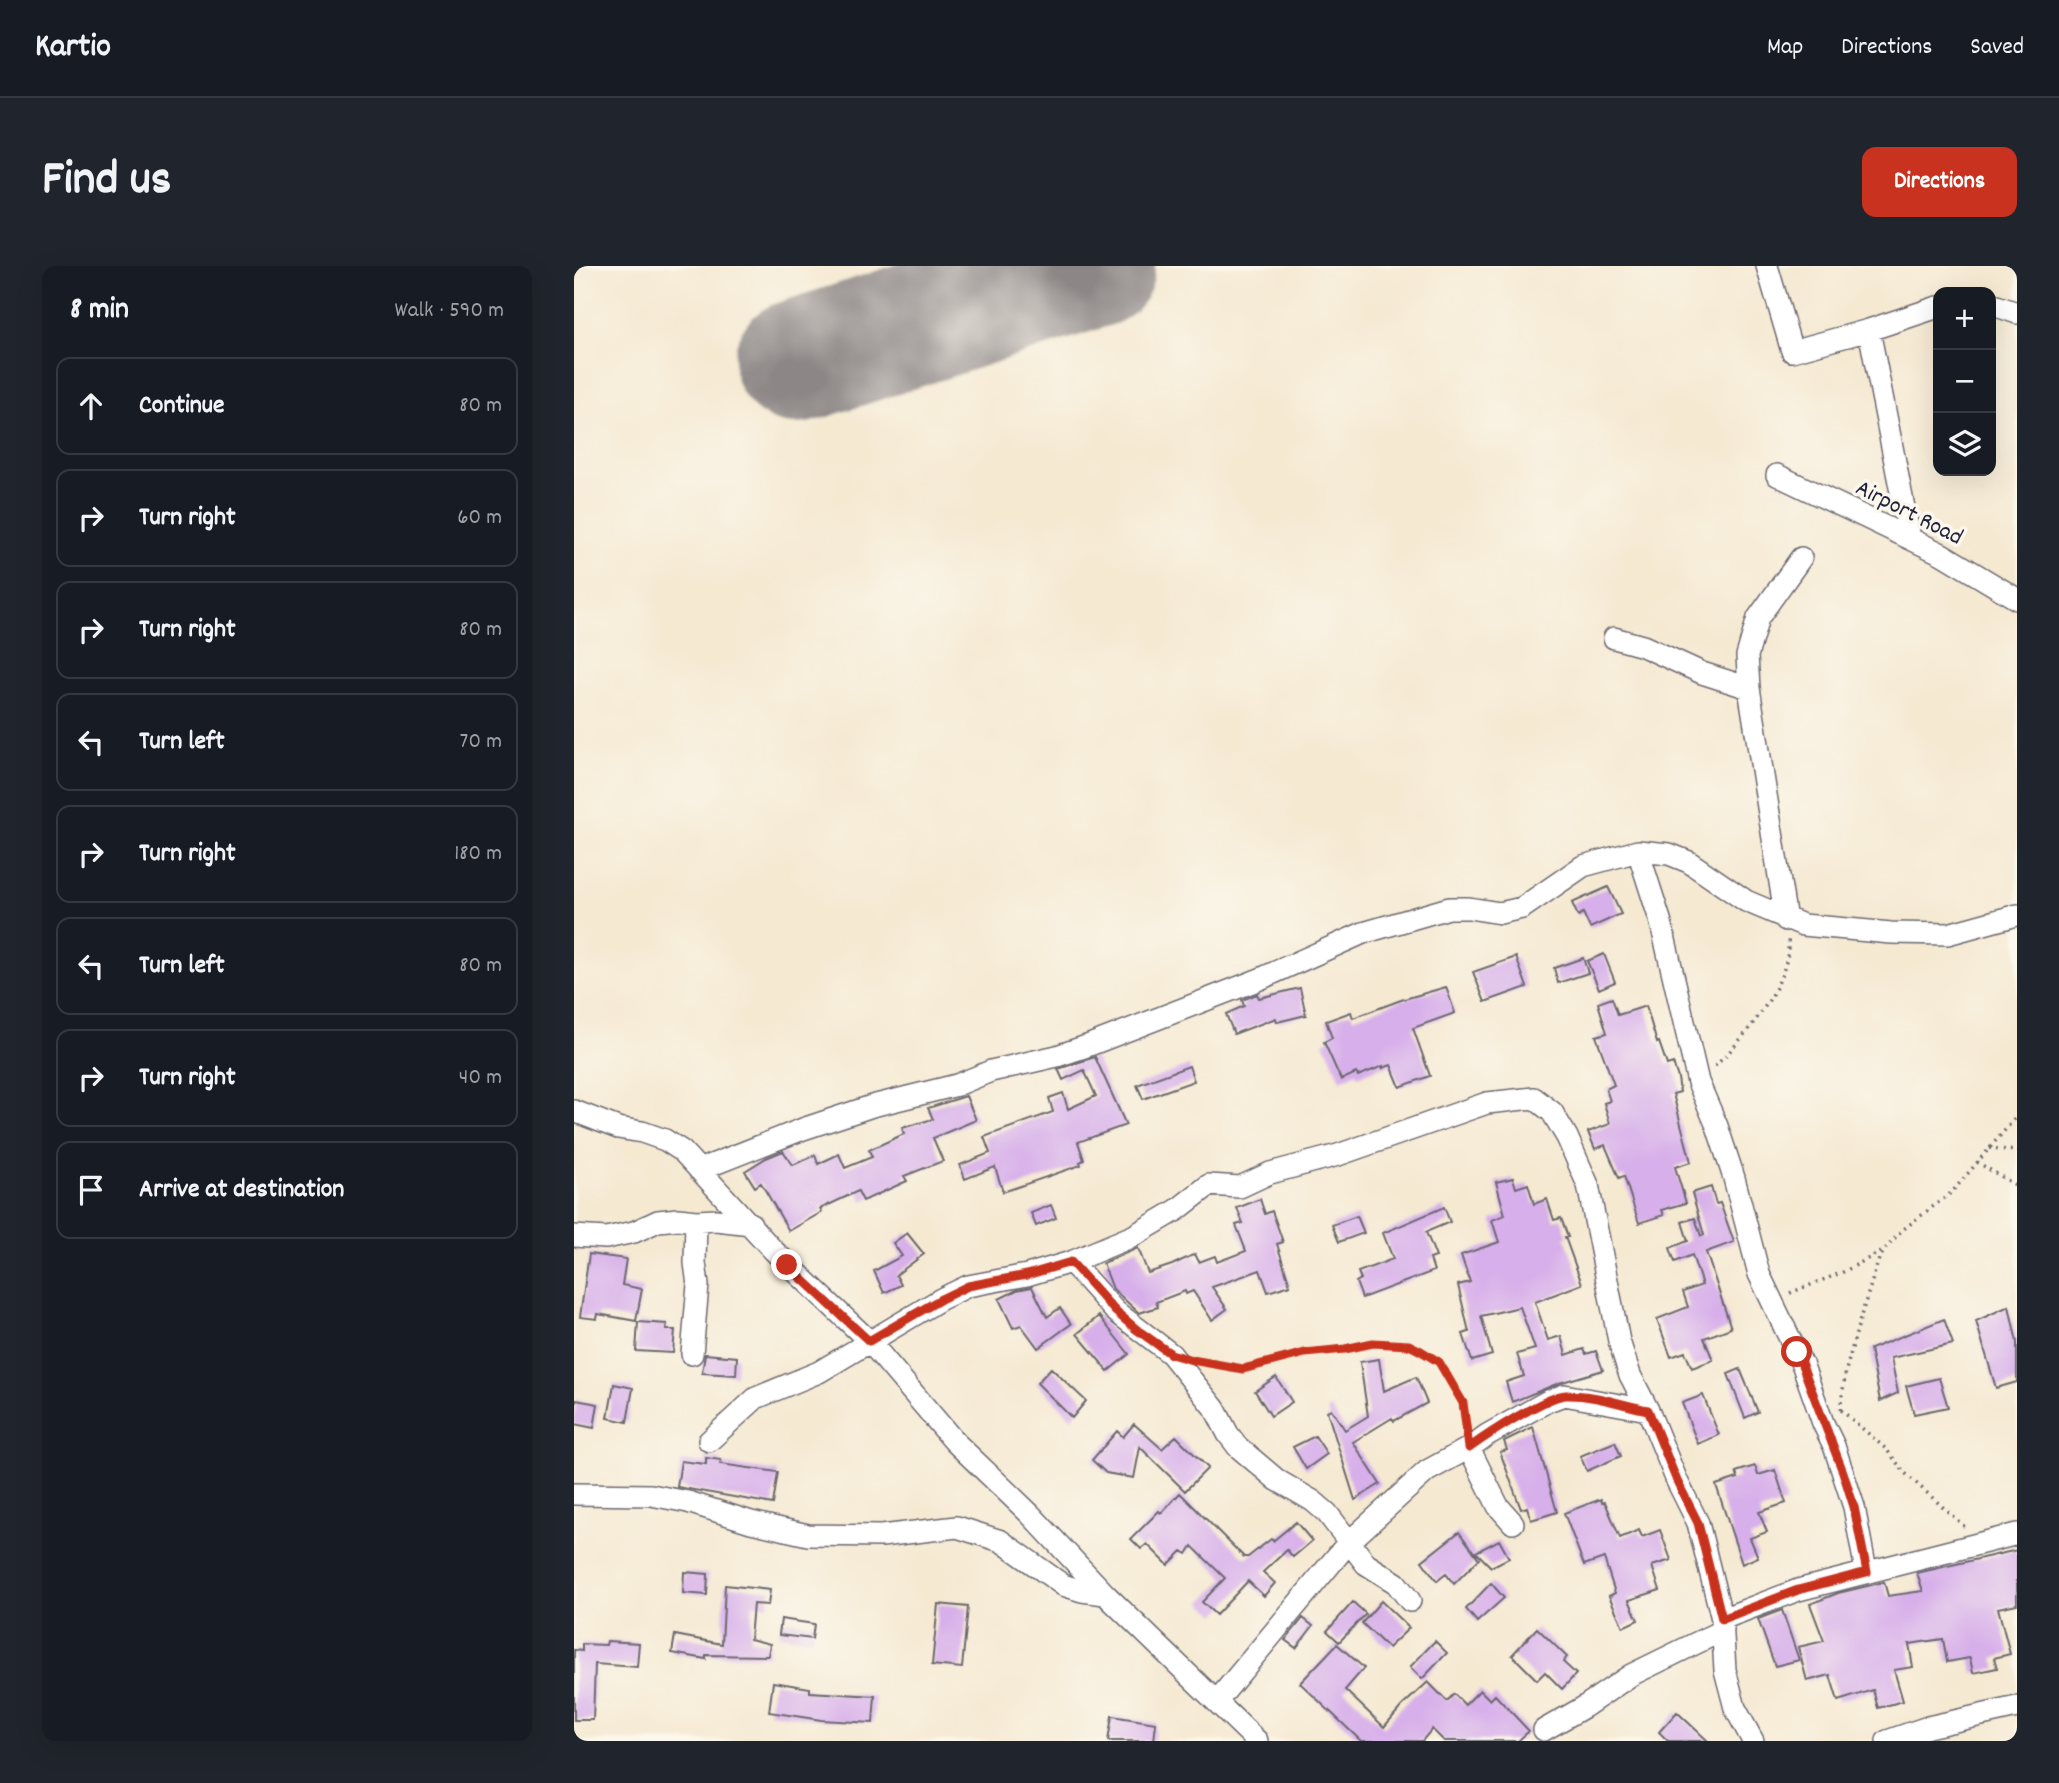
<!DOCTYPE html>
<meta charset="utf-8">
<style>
:root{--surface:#171b24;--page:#20242c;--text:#f1f3f6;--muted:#9ea1a6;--line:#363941;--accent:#c8321e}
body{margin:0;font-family:Dekko,sans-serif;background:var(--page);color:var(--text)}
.controls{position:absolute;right:21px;top:21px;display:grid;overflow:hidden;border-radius:14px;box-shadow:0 7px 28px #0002}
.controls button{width:63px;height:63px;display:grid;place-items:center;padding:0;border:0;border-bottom:2px solid var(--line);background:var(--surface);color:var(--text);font:35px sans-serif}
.stop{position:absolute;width:21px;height:21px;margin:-16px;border:5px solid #c8321e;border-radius:50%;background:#fff}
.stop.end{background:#c8321e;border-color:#fff;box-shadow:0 2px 7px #0008}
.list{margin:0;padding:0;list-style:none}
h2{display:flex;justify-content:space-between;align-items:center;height:91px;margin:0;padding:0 28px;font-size:30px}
h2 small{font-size:23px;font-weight:400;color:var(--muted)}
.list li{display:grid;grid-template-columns:46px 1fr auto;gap:21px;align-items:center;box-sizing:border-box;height:98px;margin:0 14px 14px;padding:0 14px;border:2px solid var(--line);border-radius:14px}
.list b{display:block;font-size:26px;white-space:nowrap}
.list em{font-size:23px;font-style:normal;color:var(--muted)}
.icon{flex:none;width:38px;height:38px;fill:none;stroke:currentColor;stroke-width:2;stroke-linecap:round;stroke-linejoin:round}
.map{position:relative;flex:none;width:1443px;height:1475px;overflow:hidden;border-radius:14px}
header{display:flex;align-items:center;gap:42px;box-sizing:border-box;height:98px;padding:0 35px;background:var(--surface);border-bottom:2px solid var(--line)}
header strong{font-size:33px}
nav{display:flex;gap:38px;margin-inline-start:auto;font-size:24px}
.intro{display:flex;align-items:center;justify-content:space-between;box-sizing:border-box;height:168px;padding:0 42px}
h1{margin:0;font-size:49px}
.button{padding:18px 32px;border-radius:14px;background:var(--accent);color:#fff;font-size:24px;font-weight:700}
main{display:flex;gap:42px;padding:0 42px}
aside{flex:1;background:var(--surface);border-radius:14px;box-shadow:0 7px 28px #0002}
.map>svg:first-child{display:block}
</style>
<header>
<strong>Kartio</strong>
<nav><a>Map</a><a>Directions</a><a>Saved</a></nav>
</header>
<div class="intro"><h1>Find us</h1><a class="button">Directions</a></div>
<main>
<aside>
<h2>8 min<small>Walk · 590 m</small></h2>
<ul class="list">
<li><svg class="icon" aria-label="ahead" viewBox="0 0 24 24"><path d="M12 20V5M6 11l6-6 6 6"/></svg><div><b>Continue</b></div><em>80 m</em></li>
<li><svg class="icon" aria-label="right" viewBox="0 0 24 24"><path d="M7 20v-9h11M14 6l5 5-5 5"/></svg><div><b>Turn right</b></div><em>60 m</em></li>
<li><svg class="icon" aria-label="right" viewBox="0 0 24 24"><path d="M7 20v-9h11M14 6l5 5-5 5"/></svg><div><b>Turn right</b></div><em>80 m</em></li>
<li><svg class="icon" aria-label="left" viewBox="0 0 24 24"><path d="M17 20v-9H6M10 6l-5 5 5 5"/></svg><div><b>Turn left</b></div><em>70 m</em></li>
<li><svg class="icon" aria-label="right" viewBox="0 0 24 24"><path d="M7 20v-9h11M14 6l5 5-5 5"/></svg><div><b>Turn right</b></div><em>180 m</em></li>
<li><svg class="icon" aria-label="left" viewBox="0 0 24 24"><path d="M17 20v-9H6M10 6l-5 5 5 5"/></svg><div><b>Turn left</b></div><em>80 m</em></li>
<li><svg class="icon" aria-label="right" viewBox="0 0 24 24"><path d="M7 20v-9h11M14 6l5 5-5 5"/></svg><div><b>Turn right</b></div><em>40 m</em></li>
<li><svg class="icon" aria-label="arrive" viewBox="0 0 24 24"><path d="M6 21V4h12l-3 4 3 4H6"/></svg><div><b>Arrive at destination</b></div></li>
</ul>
</aside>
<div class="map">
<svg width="1443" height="1475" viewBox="0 0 1443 1475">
<rect width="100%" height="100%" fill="#fbf7ec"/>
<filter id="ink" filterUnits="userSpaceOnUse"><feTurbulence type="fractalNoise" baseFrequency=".0143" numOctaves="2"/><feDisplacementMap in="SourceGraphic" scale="14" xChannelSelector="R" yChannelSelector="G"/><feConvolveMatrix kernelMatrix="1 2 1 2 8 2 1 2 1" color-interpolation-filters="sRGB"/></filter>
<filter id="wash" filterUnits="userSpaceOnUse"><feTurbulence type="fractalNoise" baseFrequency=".00686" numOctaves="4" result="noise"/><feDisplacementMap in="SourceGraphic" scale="28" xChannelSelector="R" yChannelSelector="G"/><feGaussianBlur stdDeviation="1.57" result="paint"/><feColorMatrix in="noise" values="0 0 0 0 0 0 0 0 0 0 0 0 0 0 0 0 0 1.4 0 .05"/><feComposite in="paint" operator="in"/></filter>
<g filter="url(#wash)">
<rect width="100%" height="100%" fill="#f5e9d2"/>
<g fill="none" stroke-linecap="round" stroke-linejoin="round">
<!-- runway -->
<path stroke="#8c8686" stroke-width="124" d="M222,96L519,0"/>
</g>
<g id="blocks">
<!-- building -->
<path fill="#d7afea" d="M1034,621L1047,648L1016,662L1009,647L1004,650L998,637Z
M1030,688L1041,716L1025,723L1013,695Z
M942,691L953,721L911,736L899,706Z
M1009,692L1014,707L984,717L980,702Z
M872,721L881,747L839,762L856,810L826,821L817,799L809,802V800L784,810L782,807L767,814L750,776L758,772L752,755L777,746L779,752L827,734Z
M726,722L732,749L703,756L702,752L660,768L652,748L670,740L668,734L683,728L685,732Z
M1038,732L1044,749L1072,740L1083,777L1085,776L1093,799L1099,797L1104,812L1106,826L1099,828L1117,896L1101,901L1112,937L1088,944L1090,949L1065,957L1050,910L1045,912L1031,879L1021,883L1014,866L1036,858L1030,837L1036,835L1032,823L1040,819L1022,770L1033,767L1024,737Z
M521,791L552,859L504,876L510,894L506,896L507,899L429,926L421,901L391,913L386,899L416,887L410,871L479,846L475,832L489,827L494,843L522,830L510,804L489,814L484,803Z
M615,800L620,815L569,833L563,819Z
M392,830L402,854L359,872L369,895L330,910L333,915L289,935L284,925L246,943L248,946L215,965L187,917L181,921L171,905L192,892L209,885L219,899L241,889L244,898L265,888L271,902L298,891L295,884L330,868L328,862L359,853L354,842Z
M939,912L942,922L954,918L960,938L973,933L980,954L987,952L994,971H991L1008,1018L961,1036L974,1074L987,1070L992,1089L1010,1083L1012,1088L1022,1085L1029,1104L985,1117L938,1136L932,1116L950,1110L943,1088L961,1083L946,1041L907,1050L918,1089L898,1095L889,1068L895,1066L884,1019L896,1016L887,989L925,976L918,954L931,949L922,916Z
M1137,921L1142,938L1146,937L1160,976L1132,986L1157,1062L1130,1072L1139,1094L1118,1102L1111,1086L1097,1091L1083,1053L1114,1041L1109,1026L1128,1019L1118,989L1101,996L1096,982L1114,975L1108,956L1121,952L1127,970L1130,969L1118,927Z
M686,933L691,948L698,945L709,976L703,978L716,1019L694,1026L686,1004L638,1021L653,1043L638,1054L619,1025L612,1028L611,1025L582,1036L584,1041L565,1047L539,1023L529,997L564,982L574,1007L598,999L621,988L625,996L641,990L643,996L672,985L662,959L669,957L663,942Z
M477,939L482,952L462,960L457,947Z
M870,941L876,956L852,966L862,991L856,993L860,1005L788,1032L782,1016L787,1013L784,1006L819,993L809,967Z
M783,950L790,967L765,976L758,959Z
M333,967L350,988L322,1009L327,1019L310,1027L300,1005L328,990L319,977Z
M15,988L52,993L48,1019L68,1023L62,1055L24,1048L23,1053L6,1051Z
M458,1021L473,1051L486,1042L497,1058L464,1082L447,1059L439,1062L425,1033L443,1024Z
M1435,1040L1443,1076V1116L1422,1122L1402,1055Z
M525,1050L555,1088L534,1105L503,1068Z
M1370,1053L1379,1078L1317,1092L1324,1127L1306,1135L1296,1083Z
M64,1056L93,1058L92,1064H101L99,1087L62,1085Z
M131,1088L163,1091L162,1109L128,1107Z
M805,1093L810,1125L842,1111L853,1137L820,1155L818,1152L779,1176L806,1218L781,1234L753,1145L757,1143L771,1164L794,1150L786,1096Z
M477,1102L512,1135L498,1152L463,1117Z
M1166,1103L1184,1146L1171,1152L1154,1108Z
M702,1111L718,1136L697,1150L681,1125Z
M1365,1112L1374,1141L1340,1148L1332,1120Z
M40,1118L59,1122L53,1156L34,1152Z
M1129,1129L1145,1169L1124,1178L1108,1137Z
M2,1134L24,1138L20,1162L0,1158Z
M560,1158L588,1183L602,1170L634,1202L611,1225L566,1181L560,1212L532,1207L518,1194L543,1165L549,1171Z
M959,1161L983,1246L957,1254L953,1241L947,1243L926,1186L933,1184L930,1175Z
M741,1170L753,1188L732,1203L719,1181Z
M1041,1176L1047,1190L1013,1205L1006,1190Z
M132,1192L147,1194L146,1198L204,1206L199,1238L103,1221L107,1195L132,1198Z
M1181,1200L1184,1209L1201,1204L1212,1237L1185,1246L1193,1266L1176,1272L1184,1291L1168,1298L1142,1219L1164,1212L1162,1206Z
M606,1227L670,1291H674L697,1273L699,1275L722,1256L738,1275L719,1291L713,1284L689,1306L701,1317L690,1330L674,1315L642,1349L628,1336L651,1312L618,1280L613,1288L608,1285L594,1299L573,1278L567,1283L557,1273L585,1245L587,1247Z
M1027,1233L1028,1237L1031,1236L1046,1272L1065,1264L1068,1271L1086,1264L1097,1294L1078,1300L1086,1324L1055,1334L1064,1354L1049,1361L1035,1330L1041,1327L1030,1292L1010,1299L990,1247Z
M885,1266L905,1293L880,1318L872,1308L863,1315L848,1295Z
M925,1274L935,1292L917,1301L902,1286Z
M1443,1284V1338L1424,1342L1436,1388L1420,1392L1423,1402L1399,1407L1396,1392L1373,1396L1369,1373L1335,1378L1339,1401L1320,1404L1329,1435L1304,1442L1299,1424L1264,1435L1256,1409L1233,1415L1224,1381L1250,1375L1236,1338L1264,1327L1310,1316L1314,1330L1349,1325L1343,1307Z
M110,1306L134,1308L133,1329L109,1327Z
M917,1317L930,1332L903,1356L892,1343Z
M151,1319L196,1324L194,1339L179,1338L176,1373L196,1378L194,1390L132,1389V1393L98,1387L101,1369L148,1378Z
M807,1335L835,1362L814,1382L788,1357Z
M779,1336L792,1348L765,1376L753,1365Z
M364,1338L394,1341L388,1402L358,1399Z
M1208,1344L1225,1394L1201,1400L1184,1353Z
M729,1352L739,1360L722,1382L711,1374Z
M207,1353L240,1358L238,1373L205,1369Z
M963,1362L993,1391L989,1396L1002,1408L988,1423L971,1406L963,1414L938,1389Z
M33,1375L65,1377L63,1401L21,1398L19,1454H0V1384L8,1385V1378L32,1379Z
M861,1375L873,1387L848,1413L836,1401Z
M763,1378L790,1402L771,1424L810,1461L828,1440L854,1416L873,1435L880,1428L891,1439L906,1424L916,1434L921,1429L955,1465L944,1475H870L858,1463L848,1475H787L726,1417Z
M199,1416L236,1422V1426L301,1430L299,1457L247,1454L195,1446Z
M1103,1446L1134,1475H1094L1085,1466Z
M538,1450L582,1457L580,1475H534Z"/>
</g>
</g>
<g filter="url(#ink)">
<use href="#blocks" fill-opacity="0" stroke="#6c6870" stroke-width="2"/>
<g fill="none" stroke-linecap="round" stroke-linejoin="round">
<!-- minor casing -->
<g stroke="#6c6870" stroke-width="24">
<path id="minor" d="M1193,0L1218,85L1295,64L1336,272
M1417,38L1443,47
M1295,64L1364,41
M1203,209L1368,288L1443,333
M1040,372L1069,380L1128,407L1175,422
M1064,585L1087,657L1124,816L1143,860L1160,912L1185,1008L1229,1100L1249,1157L1260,1180L1280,1241L1292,1305
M1212,654L1175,422L1173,390L1184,352L1227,292
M0,845L44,862L68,866L91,874L108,885L199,984L295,1075L380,1175L456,1248L531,1328L683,1475
M125,904L229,863L298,840L383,819L417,805L483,790L513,780L686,713L789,667L875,642H895L926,647L948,642L1009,600L1064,585L1095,588L1115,596L1172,635L1229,659L1317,667L1374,668L1443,649
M0,970L32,972L60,966L84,955L104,953L122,955L142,954L177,958
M497,996L541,1045L597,1088L641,1143L654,1168L664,1181L703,1214L739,1235L753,1247L792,1298L822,1317L836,1335
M118,1088L124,1019L121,997L122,955
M135,1175L182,1132L245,1106L367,1033L394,1020L453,1009L497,996L559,970L603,944L635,919L666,921L696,907L764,889L913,837L960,832L978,846L993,871L1014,919L1045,1075L1056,1109L1074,1144L1103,1215L1124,1257L1148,1353L1151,1404L1161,1442L1179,1475
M895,1182L924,1240L939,1257
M0,1228L77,1229L114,1236L177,1256L234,1269L307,1270L383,1261L427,1275L489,1319L508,1325L531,1328
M1148,1353L1224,1324L1443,1268
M643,1435L774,1277L853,1205L895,1182L913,1169L974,1135L990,1129L1074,1144
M970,1464L1010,1441L1057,1409L1149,1364
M1313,1475L1354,1461L1443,1441"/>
</g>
<!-- path -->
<path stroke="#6c6870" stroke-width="3.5" stroke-dasharray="2 5" stroke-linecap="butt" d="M1141,800C1170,773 1218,715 1214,674
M1415,882L1443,885
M1403,896L1443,920
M1216,1027L1269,1006L1310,984
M629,1096L669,1103L731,1087L771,1083L799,1077L835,1079L865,1095L889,1137L893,1159
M1266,1144L1272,1104L1286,1053L1305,993L1312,982L1327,965L1378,926L1443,850
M1267,1144L1312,1183L1331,1207L1391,1261"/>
<!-- minor -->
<use href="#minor" stroke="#fff" stroke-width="21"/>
</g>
</g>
<g fill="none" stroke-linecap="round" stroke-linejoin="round" filter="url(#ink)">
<!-- route -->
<path stroke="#c8321e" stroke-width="9" d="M213,999L295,1075L367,1033L394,1020L453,1009L497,996L541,1045L562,1063L597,1088L618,1094L669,1103L731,1087L771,1083L799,1077L835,1079L847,1085L865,1096L889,1137L895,1182C913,1169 972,1130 992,1129C1019,1128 1048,1139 1074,1144L1103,1215L1124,1257L1148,1353L1224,1324L1293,1306L1280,1241L1269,1206L1223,1086"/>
</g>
<g text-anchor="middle" stroke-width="7" stroke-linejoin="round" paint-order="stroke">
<!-- street labels -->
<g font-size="24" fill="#22223b" stroke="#fbf7ec">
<text transform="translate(1336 245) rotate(27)" y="8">Airport Road</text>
</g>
</g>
</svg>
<div class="controls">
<button>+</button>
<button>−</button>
<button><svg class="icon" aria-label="layers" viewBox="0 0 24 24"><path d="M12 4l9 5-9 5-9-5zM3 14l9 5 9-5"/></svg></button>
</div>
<div class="stop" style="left:1223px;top:1086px"></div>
<div class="stop end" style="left:213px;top:999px"></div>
</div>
</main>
